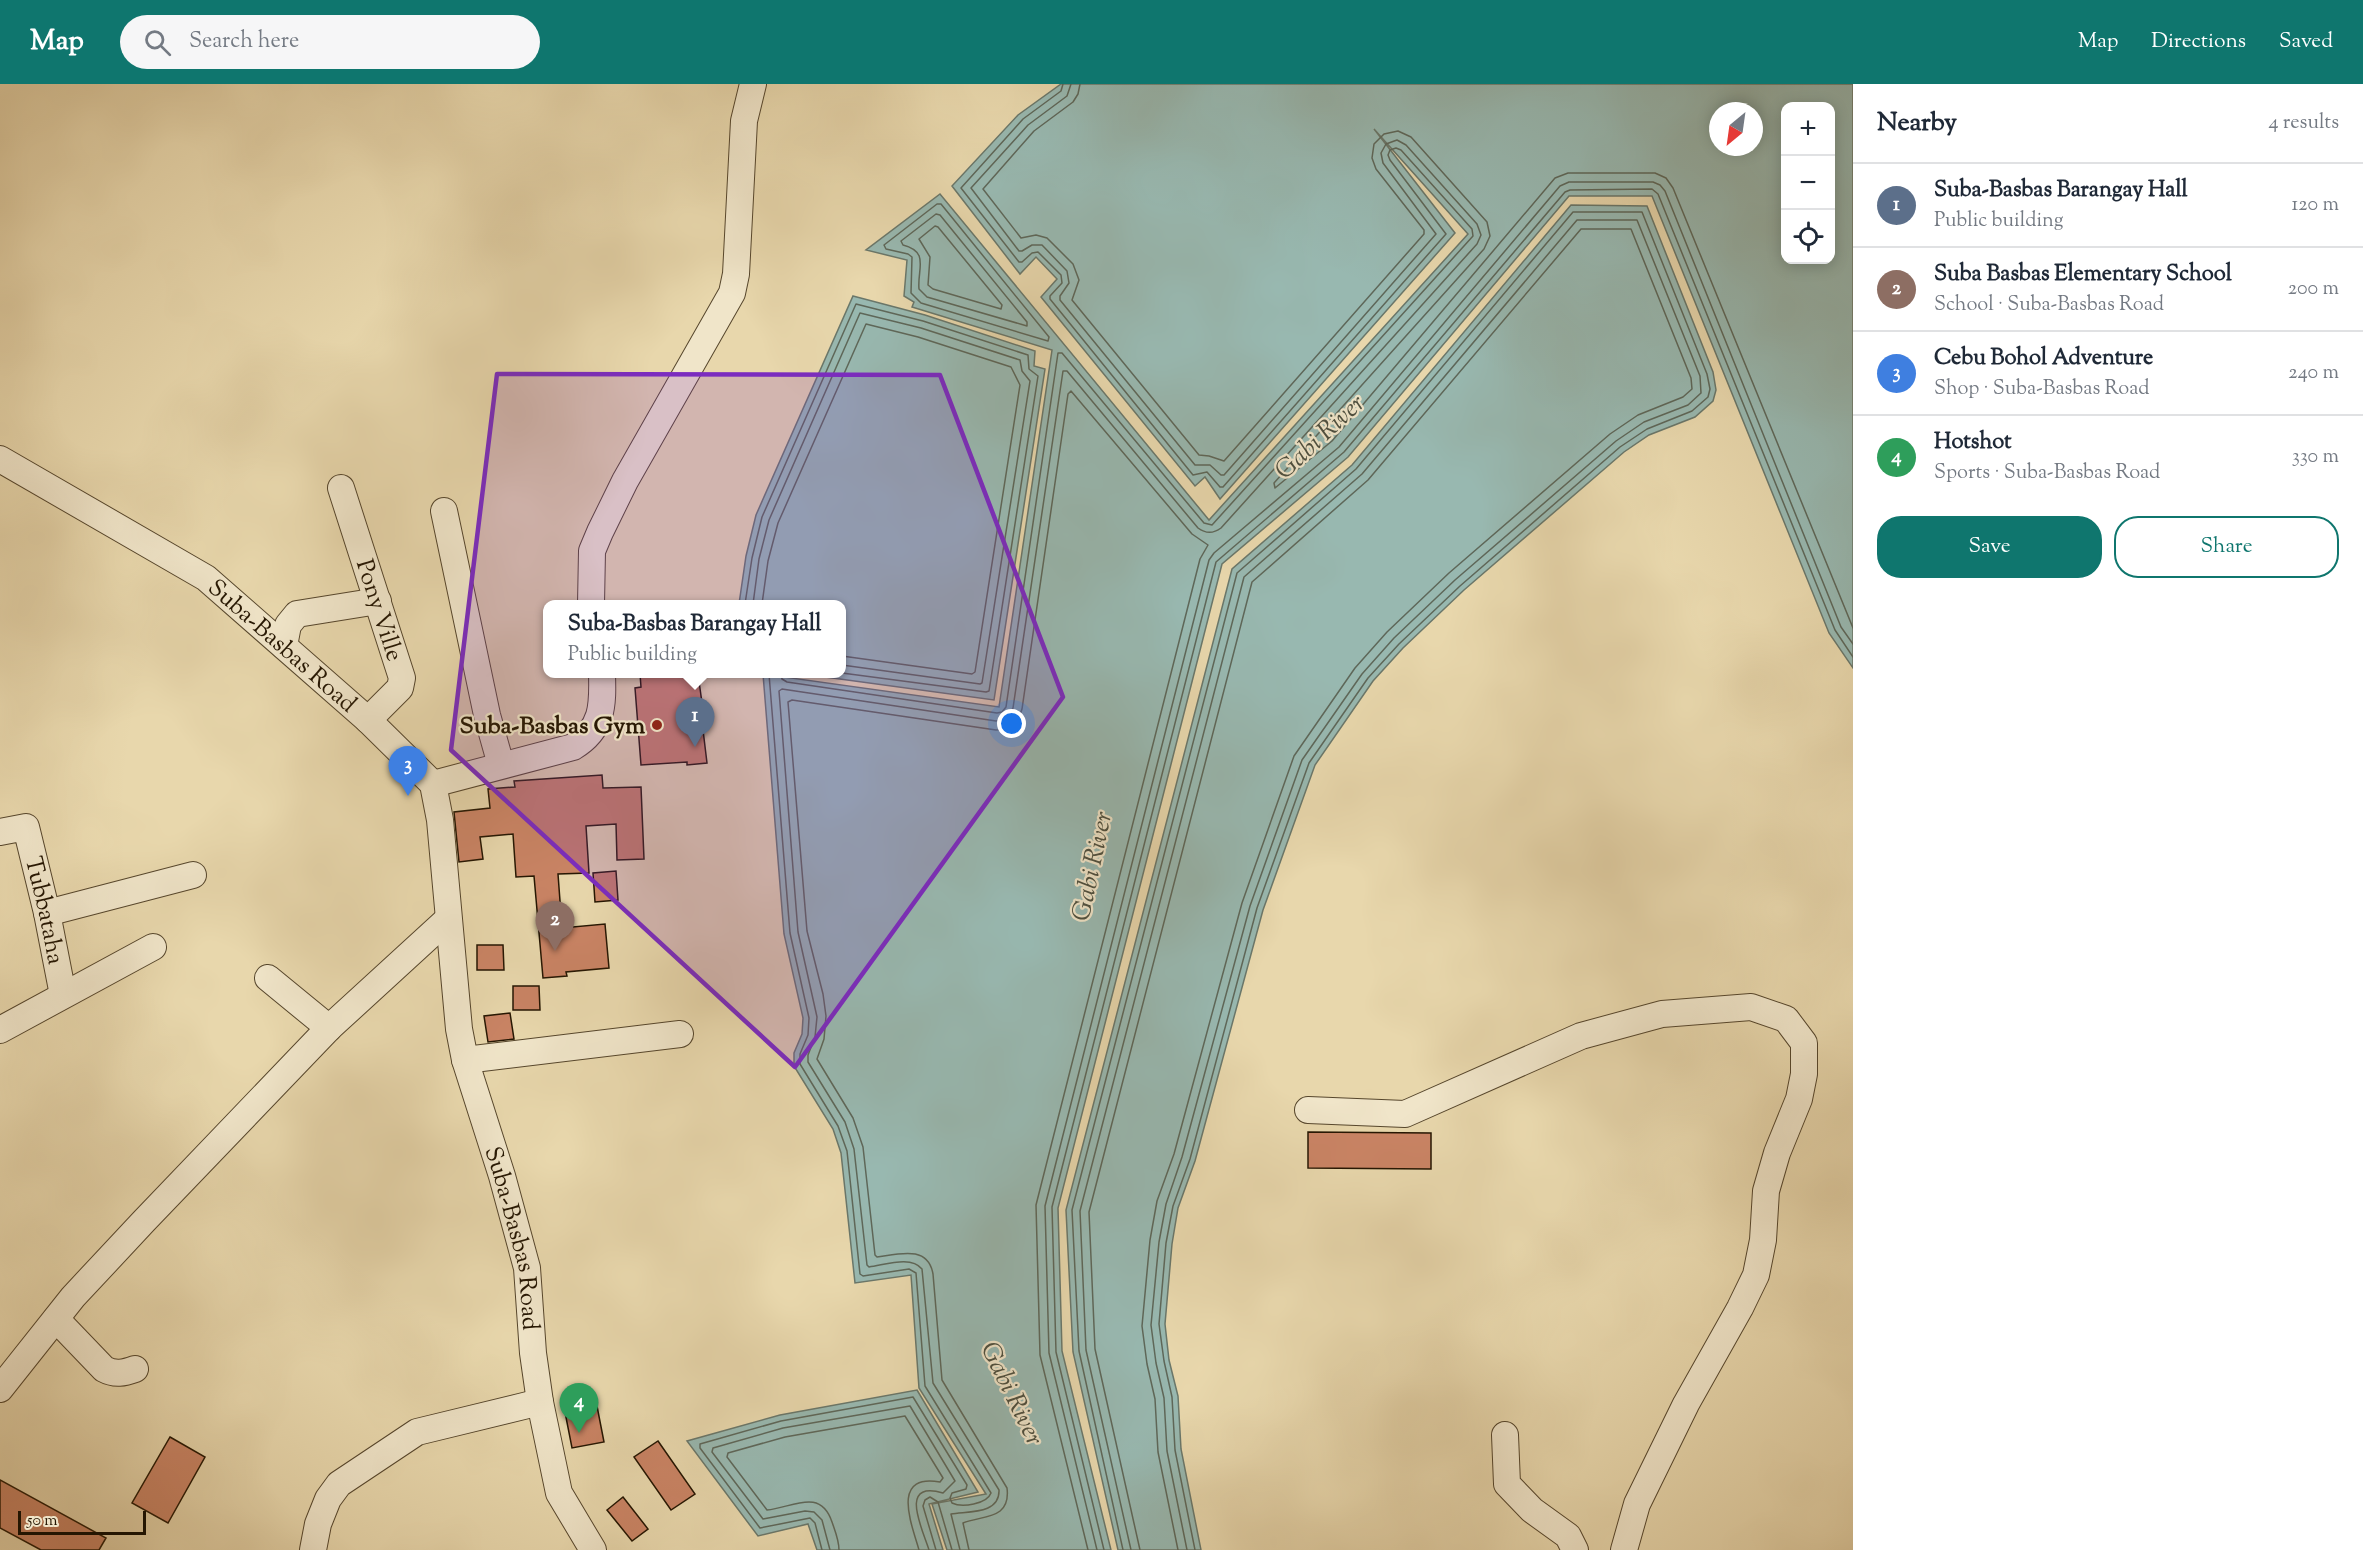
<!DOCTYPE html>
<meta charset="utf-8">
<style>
:root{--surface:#fff;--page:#f6f6f7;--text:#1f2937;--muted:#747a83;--line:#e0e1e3;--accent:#0f766e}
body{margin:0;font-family:"Sorts Mill Goudy",serif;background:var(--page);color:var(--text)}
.controls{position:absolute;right:18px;top:18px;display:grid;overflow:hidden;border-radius:12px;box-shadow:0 3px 15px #0003}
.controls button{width:54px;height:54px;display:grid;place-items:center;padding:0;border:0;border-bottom:2px solid var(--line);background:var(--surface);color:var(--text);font:30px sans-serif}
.compass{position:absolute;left:1709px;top:18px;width:54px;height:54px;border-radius:50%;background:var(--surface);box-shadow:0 3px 15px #0003;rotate:209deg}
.scale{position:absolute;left:18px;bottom:15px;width:128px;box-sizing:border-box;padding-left:6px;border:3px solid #251602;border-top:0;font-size:16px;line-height:21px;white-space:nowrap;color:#251602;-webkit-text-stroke:4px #f0e5c9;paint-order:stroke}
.you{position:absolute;left:1012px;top:640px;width:21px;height:21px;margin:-15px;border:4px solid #fff;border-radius:50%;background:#1a73e8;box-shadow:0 0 0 9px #1a73e833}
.badge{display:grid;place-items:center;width:39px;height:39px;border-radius:50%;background:var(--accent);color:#fff;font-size:20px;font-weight:700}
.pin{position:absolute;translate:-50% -50px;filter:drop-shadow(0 2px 3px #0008)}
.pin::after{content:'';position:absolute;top:32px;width:21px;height:18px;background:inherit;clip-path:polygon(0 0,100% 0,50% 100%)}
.popup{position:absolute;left:543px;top:516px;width:303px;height:78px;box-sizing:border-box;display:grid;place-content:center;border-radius:12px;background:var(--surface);filter:drop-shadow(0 2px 4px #0005);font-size:20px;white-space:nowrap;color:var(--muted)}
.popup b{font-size:22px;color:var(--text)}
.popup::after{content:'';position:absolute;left:50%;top:100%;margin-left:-12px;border:12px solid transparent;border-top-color:var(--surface)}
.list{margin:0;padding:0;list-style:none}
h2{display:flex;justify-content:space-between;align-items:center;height:78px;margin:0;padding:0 24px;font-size:26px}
h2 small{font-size:20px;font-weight:400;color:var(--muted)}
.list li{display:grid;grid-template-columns:39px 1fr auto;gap:18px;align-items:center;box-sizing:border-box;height:84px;padding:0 24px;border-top:2px solid var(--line)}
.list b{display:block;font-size:22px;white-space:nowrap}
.list p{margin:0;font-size:20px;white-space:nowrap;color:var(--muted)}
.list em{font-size:20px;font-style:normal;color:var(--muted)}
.actions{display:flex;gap:12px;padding:18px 24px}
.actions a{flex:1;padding:14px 0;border:2px solid var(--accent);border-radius:24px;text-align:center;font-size:21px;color:var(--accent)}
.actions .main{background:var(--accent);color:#fff}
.icon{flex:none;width:33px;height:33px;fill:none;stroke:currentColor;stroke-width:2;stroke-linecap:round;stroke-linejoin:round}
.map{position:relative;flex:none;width:1853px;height:1466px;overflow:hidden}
header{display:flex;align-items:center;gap:36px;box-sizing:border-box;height:84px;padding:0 30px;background:var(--accent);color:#fff}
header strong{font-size:28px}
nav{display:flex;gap:33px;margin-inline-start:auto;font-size:21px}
.search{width:420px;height:54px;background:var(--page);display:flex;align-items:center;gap:15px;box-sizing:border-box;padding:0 21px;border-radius:33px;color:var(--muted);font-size:22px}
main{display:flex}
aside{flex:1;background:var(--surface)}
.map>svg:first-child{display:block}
</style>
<header>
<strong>Map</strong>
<div class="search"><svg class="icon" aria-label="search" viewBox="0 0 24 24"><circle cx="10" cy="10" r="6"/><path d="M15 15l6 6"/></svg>Search here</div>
<nav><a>Map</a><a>Directions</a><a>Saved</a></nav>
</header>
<main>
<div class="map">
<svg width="1853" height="1466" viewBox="0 0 1853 1466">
<rect width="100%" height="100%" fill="#e8d7ac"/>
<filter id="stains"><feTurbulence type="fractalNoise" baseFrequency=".00333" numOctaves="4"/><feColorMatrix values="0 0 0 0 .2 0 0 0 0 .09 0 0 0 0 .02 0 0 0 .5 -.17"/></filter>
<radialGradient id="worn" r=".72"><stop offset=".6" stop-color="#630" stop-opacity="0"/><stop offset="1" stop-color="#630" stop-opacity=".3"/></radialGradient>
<!-- water -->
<path fill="#98b8b0" stroke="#6a776a" stroke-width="1.5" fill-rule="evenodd" d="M1061,0H1853V584L1829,549L1652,112H1569L1348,373L1222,480L1058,1124L1062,1267L1111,1466H947L932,1420L986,1410L919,1304L911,1191L855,1199L841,1069L833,1045L794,982V969L802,950L803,934L784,850L763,590L999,623L1052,266L912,223L914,218L904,212L907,176L866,166L940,110L1209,436L1468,150L1374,45L1455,149L1220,415L1205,393L1195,402L1041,213L1057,195L1036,173L1020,190L952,102L1018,31ZM1786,22H1830V176H1786ZM1718,27H1754V63H1718Z
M1571,121L1647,122L1713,288L1716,306L1713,317L1695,333L1649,351L1624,368L1464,506L1403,564L1373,597L1315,681L1263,826L1195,1077L1178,1124L1172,1160L1165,1240L1169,1276L1178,1312L1181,1365L1201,1466H1118L1073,1268L1066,1126L1232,485L1352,381Z
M853,212L925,231L1035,267L1034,282L1045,285L994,616L803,590H842V520H739L746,472L756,431Z
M917,1306L978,1408L929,1420L943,1466H817L808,1440L758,1452L687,1357L780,1331Z"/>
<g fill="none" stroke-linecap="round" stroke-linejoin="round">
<!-- shore -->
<path stroke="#5e6759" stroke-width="1.5" d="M1080,0L1078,10L1073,18L1034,47L983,105L1021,154L1036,151L1047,154L1073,180L1079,196L1072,216L1199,371L1209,372L1224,377L1424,150V146L1376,85L1372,74L1374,60L1384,50L1398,47L1411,53L1487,138L1490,152L1484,165L1274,399L1275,404L1332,357L1555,94L1568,89H1655L1666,94L1673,104L1853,544
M937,120H941L1049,253L1048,257L921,219L911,209L912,173L908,170L886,165L884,161Z
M936,130L940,131L1027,238V242L927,213L919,205C917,185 930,168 903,161L901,157Z
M935,142L938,143L1002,221L1001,225L933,205L928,201L930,173L919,155Z
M745,520L752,474L762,433L856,220L923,237L1028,271L1029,285L1038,292L989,607L986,608L842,589
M753,520L759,475L769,436L860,229L921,244L1020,276L1022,287L1030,297L982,599L980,600L842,581
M762,520L768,477L778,439L866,240L918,253L1011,283L1020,301L975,588L972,590L842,572
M769,590L790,849L809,934L808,951L800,970V980L838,1042L847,1067L860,1190L863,1192L909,1185L916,1189L925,1302L991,1409C987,1420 962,1424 952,1419L950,1414L952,1409L966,1405L967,1401L913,1313L781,1337L700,1360V1364L760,1444L810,1434L815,1439L822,1466
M781,590L782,595L787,598L997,629L1002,628L1006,623L1058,269H1062L1204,439L1212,441L1473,152L1472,145L1401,66L1396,64L1390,66L1388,71L1390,76L1446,150L1223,403H1220L1207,388L1193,391L1050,215V212L1062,199L1061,191L1038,168L1032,169L1022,178H1019L961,104L1023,35L1061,7L1063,0
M830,1466L822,1436L814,1428L805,1427L763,1435L712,1368L713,1364L783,1344L910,1322L955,1397L943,1409C898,1396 922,1444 929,1466
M839,1466C839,1456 835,1447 832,1438C820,1403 792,1424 767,1426L727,1373L728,1369L785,1353L905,1332L943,1394L940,1398C890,1389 912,1441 919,1466
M936,1466L923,1422L925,1416L930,1413L938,1418L952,1466
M960,1466L951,1430C967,1427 1000,1431 999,1406L933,1299L922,1185C911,1171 885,1181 869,1183L867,1181L854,1065L845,1038L808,978V971L815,953L817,933L798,848L779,607L782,605L996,637L1007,634L1013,624L1063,287H1067L1198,444C1206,450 1213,450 1221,444L1477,160L1481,151L1477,140L1406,61L1397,56L1386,60L1381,69L1383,79L1436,150L1224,391H1221L1210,381H1195L1060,216V212L1069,199L1067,187L1042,161H1032L1022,167H1019L971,104L1028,41L1067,12L1071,0
M969,1466L963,1439C983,1431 1011,1436 1007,1404L942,1296L933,1190C928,1161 899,1170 877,1173L875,1171L863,1063L853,1034L817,975L824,955L826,932L823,910L807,847L788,618L792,616L996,646C1010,646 1018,639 1022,625L1068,310L1071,307L1192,450L1208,461L1200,475L1036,1121L1040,1271L1088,1466
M1097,1466L1049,1269L1045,1122L1209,476L1214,469L1339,363L1560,102L1569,98H1653L1660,101L1665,107L1841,543L1853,560
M1104,1466L1056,1268L1052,1123L1216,478L1344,368L1565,108L1570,106L1652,105L1658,110L1835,546L1853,573
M1123,1466L1079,1267L1072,1126L1237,489L1356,385L1573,128H1642L1707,290L1710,305L1708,313L1692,327L1647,345L1620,363L1460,502L1399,560L1368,594L1309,679L1257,824L1190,1075L1173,1122L1166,1159L1159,1240L1164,1277L1172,1313L1175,1366L1195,1466
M1131,1466L1086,1266L1080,1127L1244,493L1362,390L1577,136H1637L1700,292L1701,309L1688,321L1644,338L1616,357L1455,496L1394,554L1362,590L1302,676L1250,822L1182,1073L1166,1120L1159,1158L1151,1241L1156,1279L1164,1314L1167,1367L1187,1466
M1140,1466L1095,1265L1089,1128L1252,498L1368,396L1581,145H1631L1691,294L1692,305L1683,313L1638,331L1610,350L1449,489L1387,548L1355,584L1294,672L1242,819L1174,1070L1157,1117L1150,1156L1142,1242L1147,1280L1155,1315L1158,1368L1178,1466"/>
</g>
<!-- building -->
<path fill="#ca8465" stroke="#251602" stroke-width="1.5" d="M640,590H698L702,619H696L699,646H703L707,679L687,681V678L641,681L635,604L641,603Z
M602,691L603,704L641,703L644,775L617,776L616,740L586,742L589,789L558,790L562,844L605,840L609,884L566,888L567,892L543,894L534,792L516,793L513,750L480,753L483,775L459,778L454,728L490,724L488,705L515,703L514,697Z
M616,787L618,816L595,818L593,789Z
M477,861H503L504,886H477Z
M513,902H539L540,926H513Z
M510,929L514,955L488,958L484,932Z
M1308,1048L1431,1049V1085L1308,1084Z
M596,1317L604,1358L572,1364L564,1323Z
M170,1353L205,1373L168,1439L132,1419Z
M658,1357L695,1410L671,1426L634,1373Z
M0,1396L106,1454L99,1466H41L0,1444Z
M623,1413L648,1445L632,1457L607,1426Z"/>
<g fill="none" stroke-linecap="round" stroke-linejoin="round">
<!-- minor casing -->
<g stroke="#56462c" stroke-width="28">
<g id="minor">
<path id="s1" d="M0,375L206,494L368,636L433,700L440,736L459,945L465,976L502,1092L527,1184L533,1269L540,1318L559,1409L593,1466"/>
<path id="s2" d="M341,404L402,594L400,604L368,636"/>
<path d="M444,427L487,631L501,681"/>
<path d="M591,520L592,467L600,448L625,397L732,209L736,190L744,37L753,0"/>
<path d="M284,562L288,541L297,530L378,517"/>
<path d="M433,700L573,663C603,645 603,621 602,590"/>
<path id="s3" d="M0,748L26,743L47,829L63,911"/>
<path d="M47,829L193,791"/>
<path d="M268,894L329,944"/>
<path d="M0,946L153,863"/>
<path d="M465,976L680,950"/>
<path d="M1308,1026L1405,1030L1581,952L1662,930L1751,923L1786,935L1804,959V990L1799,1015L1777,1069L1766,1107L1763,1156L1756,1191L1740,1224L1686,1320L1637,1420L1624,1466"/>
<path d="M56,1235L104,1285C115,1291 124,1289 135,1285"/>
<path d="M0,1305L73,1213L144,1137L329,944L448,835"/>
<path d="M1505,1351L1507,1400L1532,1426L1568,1452L1575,1466"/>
<path d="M313,1466L318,1440L328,1415L339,1400L417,1348L540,1318"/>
</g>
</g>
<!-- minor -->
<use href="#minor" stroke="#f0e5c9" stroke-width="26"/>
</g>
<!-- marked area -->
<path fill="#7b2cbf" fill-opacity="0.2" stroke="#7b2cbf" stroke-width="4.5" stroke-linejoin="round" d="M497,290L940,291L1063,613L795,983L451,666Z"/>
<!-- markers -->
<circle fill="#8f2418" stroke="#f0e5c9" stroke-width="2" cx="657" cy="641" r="6"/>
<g text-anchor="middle" stroke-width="4.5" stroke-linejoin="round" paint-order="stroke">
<!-- street labels -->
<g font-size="24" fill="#251602" stroke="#f0e5c9">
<text dy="8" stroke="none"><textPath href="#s2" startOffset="128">Pony Ville</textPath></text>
<text dy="8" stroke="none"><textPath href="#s1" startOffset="340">Suba-Basbas Road</textPath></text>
<text dy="8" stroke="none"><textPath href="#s3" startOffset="112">Tubbataha</textPath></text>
<text dy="8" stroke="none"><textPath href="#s1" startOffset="1008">Suba-Basbas Road</textPath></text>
</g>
<!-- poi labels -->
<g font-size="24" font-weight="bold" fill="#251602" stroke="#f0e5c9" text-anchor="end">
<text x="645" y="649">Suba-Basbas Gym</text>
</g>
<!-- water labels -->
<g font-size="26" font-style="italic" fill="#4d4f3f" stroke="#f0e5c9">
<text transform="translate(1319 352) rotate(-43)" y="9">Gabi River</text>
<text transform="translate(1091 782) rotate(-78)" y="9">Gabi River</text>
<text transform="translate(1013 1309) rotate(64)" y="9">Gabi River</text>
</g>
</g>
<rect width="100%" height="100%" filter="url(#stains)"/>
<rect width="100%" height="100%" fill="url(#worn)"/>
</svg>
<div class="controls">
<button>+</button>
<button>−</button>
<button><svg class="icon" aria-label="locate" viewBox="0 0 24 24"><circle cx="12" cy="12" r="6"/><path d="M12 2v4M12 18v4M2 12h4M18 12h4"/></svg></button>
</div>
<svg class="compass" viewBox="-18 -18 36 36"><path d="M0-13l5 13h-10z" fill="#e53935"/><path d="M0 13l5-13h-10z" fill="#747a83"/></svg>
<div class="scale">50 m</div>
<div class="you"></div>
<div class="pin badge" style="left:695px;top:663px;background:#5c6f8a">1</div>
<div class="popup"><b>Suba-Basbas Barangay Hall</b>Public building</div>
<div class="pin badge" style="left:555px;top:867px;background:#8d6e63">2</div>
<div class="pin badge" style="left:408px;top:712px;background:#3f7fe0">3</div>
<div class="pin badge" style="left:579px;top:1349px;background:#2e9e5b">4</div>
</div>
<aside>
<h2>Nearby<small>4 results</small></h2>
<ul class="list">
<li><span class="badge" style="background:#5c6f8a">1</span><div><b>Suba-Basbas Barangay Hall</b><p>Public building</p></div><em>120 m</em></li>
<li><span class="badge" style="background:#8d6e63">2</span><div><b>Suba Basbas Elementary School</b><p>School · Suba-Basbas Road</p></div><em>200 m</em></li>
<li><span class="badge" style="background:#3f7fe0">3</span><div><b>Cebu Bohol Adventure</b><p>Shop · Suba-Basbas Road</p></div><em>240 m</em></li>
<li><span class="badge" style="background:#2e9e5b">4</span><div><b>Hotshot</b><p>Sports · Suba-Basbas Road</p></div><em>330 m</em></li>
</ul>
<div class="actions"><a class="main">Save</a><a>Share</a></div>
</aside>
</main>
